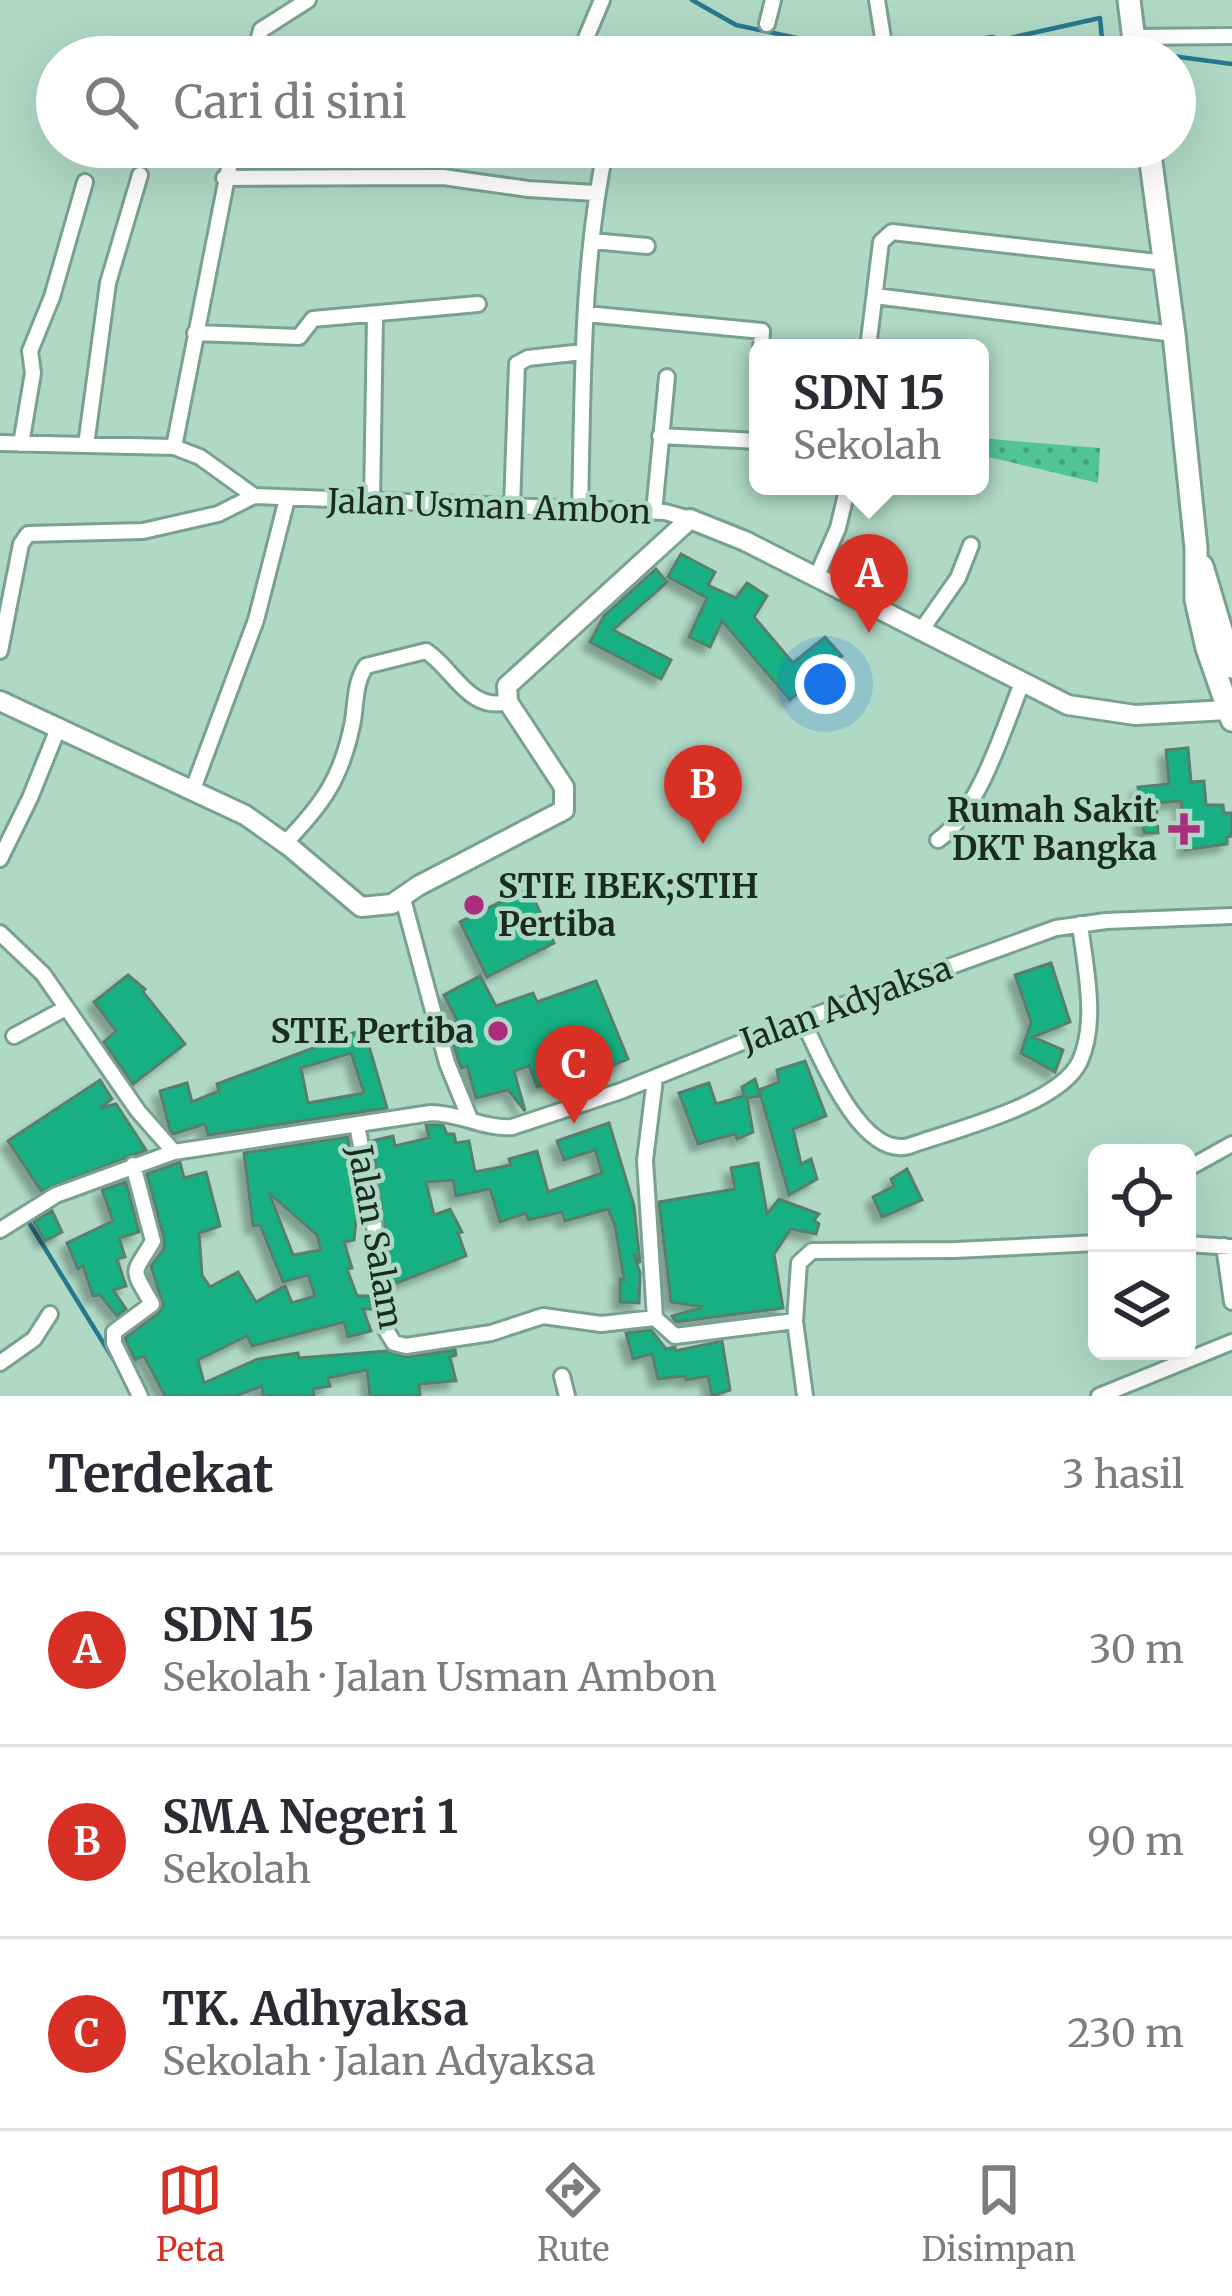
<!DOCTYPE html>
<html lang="id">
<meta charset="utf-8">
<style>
:root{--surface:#fff;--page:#f7f7f7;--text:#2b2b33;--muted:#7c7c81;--line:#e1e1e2;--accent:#d93025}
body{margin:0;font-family:Merriweather,serif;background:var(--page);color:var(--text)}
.controls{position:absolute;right:36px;bottom:36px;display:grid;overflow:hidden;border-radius:18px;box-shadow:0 12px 48px #0002}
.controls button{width:108px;height:108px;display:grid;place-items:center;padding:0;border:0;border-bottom:3px solid var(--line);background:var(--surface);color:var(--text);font:60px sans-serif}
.you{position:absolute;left:825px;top:684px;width:42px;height:42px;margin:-30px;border:9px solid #fff;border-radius:50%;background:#1a73e8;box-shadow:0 0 0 18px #1a73e833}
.badge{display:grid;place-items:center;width:78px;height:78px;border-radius:50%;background:var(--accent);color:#fff;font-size:39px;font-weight:700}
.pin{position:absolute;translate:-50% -99px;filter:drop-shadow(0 3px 6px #0008)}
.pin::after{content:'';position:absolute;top:63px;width:42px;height:36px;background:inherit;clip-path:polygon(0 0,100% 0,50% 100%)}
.popup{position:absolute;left:749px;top:339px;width:240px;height:156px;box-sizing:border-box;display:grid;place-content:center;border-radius:18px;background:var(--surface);filter:drop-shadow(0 3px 9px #0005);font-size:39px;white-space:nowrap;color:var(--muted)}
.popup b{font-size:45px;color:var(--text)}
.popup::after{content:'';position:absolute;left:50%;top:100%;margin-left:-24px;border:24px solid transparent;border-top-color:var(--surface)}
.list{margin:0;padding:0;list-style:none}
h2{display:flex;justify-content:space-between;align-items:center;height:156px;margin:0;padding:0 48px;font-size:51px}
h2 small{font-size:39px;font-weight:400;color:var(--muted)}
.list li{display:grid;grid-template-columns:78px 1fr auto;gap:36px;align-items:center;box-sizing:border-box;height:192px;padding:0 48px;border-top:3px solid var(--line)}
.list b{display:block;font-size:45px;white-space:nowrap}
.list p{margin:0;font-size:39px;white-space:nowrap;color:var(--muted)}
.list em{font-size:39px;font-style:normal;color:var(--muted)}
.icon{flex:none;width:66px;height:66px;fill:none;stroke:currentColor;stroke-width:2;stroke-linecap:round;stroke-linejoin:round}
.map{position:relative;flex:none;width:1232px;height:1396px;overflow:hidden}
.search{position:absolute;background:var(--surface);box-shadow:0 12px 48px #0002;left:36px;right:36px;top:36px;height:132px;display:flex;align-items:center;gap:30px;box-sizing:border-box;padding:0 42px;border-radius:66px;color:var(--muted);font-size:45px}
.sheet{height:732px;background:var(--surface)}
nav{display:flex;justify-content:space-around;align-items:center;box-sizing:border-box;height:168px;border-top:3px solid var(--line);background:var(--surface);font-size:33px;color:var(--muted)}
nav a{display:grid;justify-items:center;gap:6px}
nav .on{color:var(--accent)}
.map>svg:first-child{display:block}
</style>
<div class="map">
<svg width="1232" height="1396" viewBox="0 0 1232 1396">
<defs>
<pattern id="grass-dots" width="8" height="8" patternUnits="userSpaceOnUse" patternTransform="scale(3)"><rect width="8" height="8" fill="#52c49a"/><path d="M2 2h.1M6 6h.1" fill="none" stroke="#439f7d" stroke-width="1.8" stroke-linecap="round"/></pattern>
<filter id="shadow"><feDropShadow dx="-7" dy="7" stdDeviation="3" flood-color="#0004"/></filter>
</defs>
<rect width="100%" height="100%" fill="#afd8c5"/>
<!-- grass -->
<path fill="url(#grass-dots)" d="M990,439L1100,448L1098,483L984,456Z"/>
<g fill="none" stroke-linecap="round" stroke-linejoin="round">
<!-- stream -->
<path stroke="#27778f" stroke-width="4.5" d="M692,0L736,25L876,55L992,37L1001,40L1100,18L1103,49L1125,51
M1142,52L1232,64
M25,1216L120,1370"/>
</g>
<!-- building -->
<path fill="#16b083" stroke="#597f6e" stroke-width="3" fill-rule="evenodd" filter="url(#shadow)" d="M681,554L715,572L708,585L736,598L747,583L767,596L754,617L793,663L825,637L842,656L790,700L722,621L710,647L689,637L707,598L668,577Z
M656,569L667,582L613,630L671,660L661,679L590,642L604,616Z
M1188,748L1191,782L1204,781L1206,805H1223L1224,813H1232V836L1227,837V844L1185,850L1181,801L1156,803L1158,833H1144L1138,787L1169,784L1166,750Z
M529,888L554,943L487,977L460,922Z
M1051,963L1070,1022L1033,1037L1063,1050L1055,1072L1021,1053L1031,1022L1015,975Z
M128,975L145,989L143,992L185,1044L133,1084L104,1042L116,1031L94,1002Z
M480,976L496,1006L533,993L537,1002L596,981L628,1059L575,1082L569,1075L537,1087L529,1066L514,1071L525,1111L508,1090L476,1098L467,1066L461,1068L458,1059L448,1024L457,1021L444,995Z
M364,1029L387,1108L208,1135L205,1124L173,1134L170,1130L160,1091L187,1083L192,1102L219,1091L217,1084ZM351,1053L364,1093L308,1103L301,1068Z
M805,1061L826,1116L793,1129L801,1164L811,1159L817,1179L789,1195L759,1090L779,1082L777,1070Z
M755,1079L760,1096L747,1098L753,1132L737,1139L735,1134L698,1144L679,1093L709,1083L716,1104L744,1096L742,1087Z
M100,1080L112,1099L100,1108L116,1104L146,1150L41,1191L8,1141Z
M609,1123L634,1206L640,1263L634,1254L640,1273L639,1303L620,1302V1279L624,1280L615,1226L608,1209L565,1221L562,1212L528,1220L526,1213L500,1222L490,1189L456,1196L453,1180L426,1182L434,1215L450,1209L462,1232L458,1233L466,1256L392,1285L372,1141L393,1136L395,1146L429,1138L426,1125H443L447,1134H454L456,1143L469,1141L475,1172L511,1165L509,1159L537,1151L548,1192L602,1173L595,1150L564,1160L557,1141Z
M348,1137L355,1210L361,1208L362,1219L356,1220L354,1240L344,1242L352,1268L347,1269L357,1296H371L372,1309H363L371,1331L348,1337L344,1322L252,1346L247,1336L198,1360L204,1383L258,1359L298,1353L299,1358L387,1351L407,1357L455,1350L456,1355L450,1357L456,1381L419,1384L420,1396H370L367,1370L328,1378L330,1386L313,1389L314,1396H263L262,1386L235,1396H165L144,1356L135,1360L125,1338L159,1313L163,1305L151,1266L164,1249V1239L147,1174L180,1162L184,1178L206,1172L220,1226L199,1233L202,1275L210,1287L238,1272L256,1302L285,1286L292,1303L315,1296L308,1275L283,1282L260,1225L253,1226L244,1153ZM269,1193L317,1235L321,1250L293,1255Z
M758,1163L767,1214L779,1199L819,1214L814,1220L819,1224L816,1234L791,1229L774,1254L783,1308L676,1322L672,1316L703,1307L671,1302L659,1202L735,1189L731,1168Z
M907,1169L922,1200L882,1217L873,1197L894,1186L891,1179Z
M126,1182L139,1232L119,1238L125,1257L117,1259L126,1286L113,1290L126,1309L117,1316L100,1295L93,1296L83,1266L78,1269L67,1243L113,1221L102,1190Z
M52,1211L62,1232L45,1241L34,1222Z
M651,1330L666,1349L675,1347V1351L722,1341L730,1390L712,1396L708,1376L686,1380L685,1376L658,1379L652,1354L633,1359L626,1333Z"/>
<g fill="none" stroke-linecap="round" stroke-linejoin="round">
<!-- minor casing -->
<g stroke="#79a190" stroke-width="20">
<path id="minor" d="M877,0L886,57
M767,24L773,0
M1133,37L1232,36
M254,57L261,30L308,0
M578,57L602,0
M224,178L443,177L528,189L595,193
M592,241L647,246
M875,296L1174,334
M586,314L762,331L761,348
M195,333L299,337L313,319L478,304
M868,348L881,242L892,232L1166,263
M660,436L758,441
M0,443L174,447L200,457L254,496L665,512L690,519
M21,444L33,373L30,351L52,297L85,182
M86,445L108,283L140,175
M174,447L233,147
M372,502L375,316
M512,507L517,364L528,358L583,352
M580,510C583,389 581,266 606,147
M654,512L667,377
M816,578L838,528L848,486
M920,632L958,578L971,545
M0,651L21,544L28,534L143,531L218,514L254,496
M193,789L256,620L287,499
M938,840C979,811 1003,730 1022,683
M285,843C324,803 342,777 353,721C356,701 355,682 366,666L426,651C454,669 468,712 508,702
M0,859L30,798L59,726
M403,899L447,1063L470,1119
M0,933L43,974L138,1111L174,1152L431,1113C460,1113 483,1129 512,1127L621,1091L755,1037L1056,928L1106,921L1232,916
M803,1021C820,1056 861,1159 909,1146C953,1130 1060,1105 1080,1061C1098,1021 1085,967 1080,924
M14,1036L66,1008
M655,1079L645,1160L655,1318
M357,1125L371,1198L386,1330L394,1343L406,1346L491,1333L543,1316L601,1324L655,1318L675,1336L795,1321L805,1396
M133,1165L153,1241C132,1277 130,1265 152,1304L114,1332V1343L140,1396
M1187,1169L1232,1144
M0,1230L56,1195L174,1152
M1187,1244L1232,1247
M1224,1246L1232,1302
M795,1321L799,1263L812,1251L955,1250L1097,1243
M0,1363L34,1339L50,1314
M562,1376L567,1396
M1099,1396L1232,1342"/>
</g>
<!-- tertiary casing -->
<g stroke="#79a190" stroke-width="24">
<path id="tertiary" d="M0,701L245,815L290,847L361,907L392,904L418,886L564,810V787L508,702L507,686L690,519L745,541L1068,705L1135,715L1228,710"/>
</g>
<!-- secondary casing -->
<g stroke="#79a190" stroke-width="27">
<path id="secondary" d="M1129,0L1136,57
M1149,147L1174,334L1196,548V600L1207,648L1232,720
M1202,566L1232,667"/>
</g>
<!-- minor -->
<use href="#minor" stroke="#fff" stroke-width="14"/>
<!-- tertiary -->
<use href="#tertiary" stroke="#fff" stroke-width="18"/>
<!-- secondary -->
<use href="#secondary" stroke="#fff" stroke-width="21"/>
</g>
<!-- markers -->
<g fill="#ab2d7d" stroke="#afd8c5" stroke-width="4.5">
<path d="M1178 811h12v12h12v12h-12v12h-12v-12h-12v-12h12z"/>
<circle cx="474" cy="905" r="12"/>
<circle cx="498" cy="1031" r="12"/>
</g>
<g text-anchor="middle" stroke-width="9" stroke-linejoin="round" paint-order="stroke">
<!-- street labels -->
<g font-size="33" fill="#1b2b24" stroke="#afd8c5">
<text transform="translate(489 506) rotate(2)" y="12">Jalan Usman Ambon</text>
<text transform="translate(846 1004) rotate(-20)" y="12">Jalan Adyaksa</text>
<text transform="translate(376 1237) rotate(80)" y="12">Jalan Salam</text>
</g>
<!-- poi labels -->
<g font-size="33" font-weight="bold" fill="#1b2b24" stroke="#afd8c5" text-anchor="end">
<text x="1157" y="822">Rumah Sakit<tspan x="1157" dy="38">DKT Bangka</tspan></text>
<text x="498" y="898" text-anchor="start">STIE IBEK;STIH<tspan x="498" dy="38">Pertiba</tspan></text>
<text x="474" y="1043">STIE Pertiba</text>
</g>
</g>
</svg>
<div class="controls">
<button><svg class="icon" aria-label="locate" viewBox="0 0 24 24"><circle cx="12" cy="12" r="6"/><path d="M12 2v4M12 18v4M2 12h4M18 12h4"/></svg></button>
<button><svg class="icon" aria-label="layers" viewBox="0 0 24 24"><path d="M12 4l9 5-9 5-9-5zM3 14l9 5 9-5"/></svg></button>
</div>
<div class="you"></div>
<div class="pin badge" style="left:869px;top:633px">A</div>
<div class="popup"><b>SDN 15</b>Sekolah</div>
<div class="pin badge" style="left:703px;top:844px">B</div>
<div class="pin badge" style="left:574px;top:1124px">C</div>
<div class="search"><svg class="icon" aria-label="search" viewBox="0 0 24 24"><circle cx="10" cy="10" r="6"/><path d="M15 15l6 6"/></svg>Cari di sini</div>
</div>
<section class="sheet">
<h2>Terdekat<small>3 hasil</small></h2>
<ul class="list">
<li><span class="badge">A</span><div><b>SDN 15</b><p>Sekolah · Jalan Usman Ambon</p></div><em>30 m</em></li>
<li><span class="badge">B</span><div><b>SMA Negeri 1</b><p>Sekolah</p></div><em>90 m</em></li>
<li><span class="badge">C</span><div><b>TK. Adhyaksa</b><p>Sekolah · Jalan Adyaksa</p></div><em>230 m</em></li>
</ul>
</section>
<nav>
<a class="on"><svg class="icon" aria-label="map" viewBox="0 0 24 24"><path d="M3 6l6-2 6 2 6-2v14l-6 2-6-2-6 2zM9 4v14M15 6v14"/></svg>Peta</a>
<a><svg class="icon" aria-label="directions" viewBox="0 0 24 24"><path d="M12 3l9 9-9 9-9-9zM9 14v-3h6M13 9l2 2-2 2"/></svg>Rute</a>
<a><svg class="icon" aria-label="saved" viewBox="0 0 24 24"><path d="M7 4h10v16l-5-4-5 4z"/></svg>Disimpan</a>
</nav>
